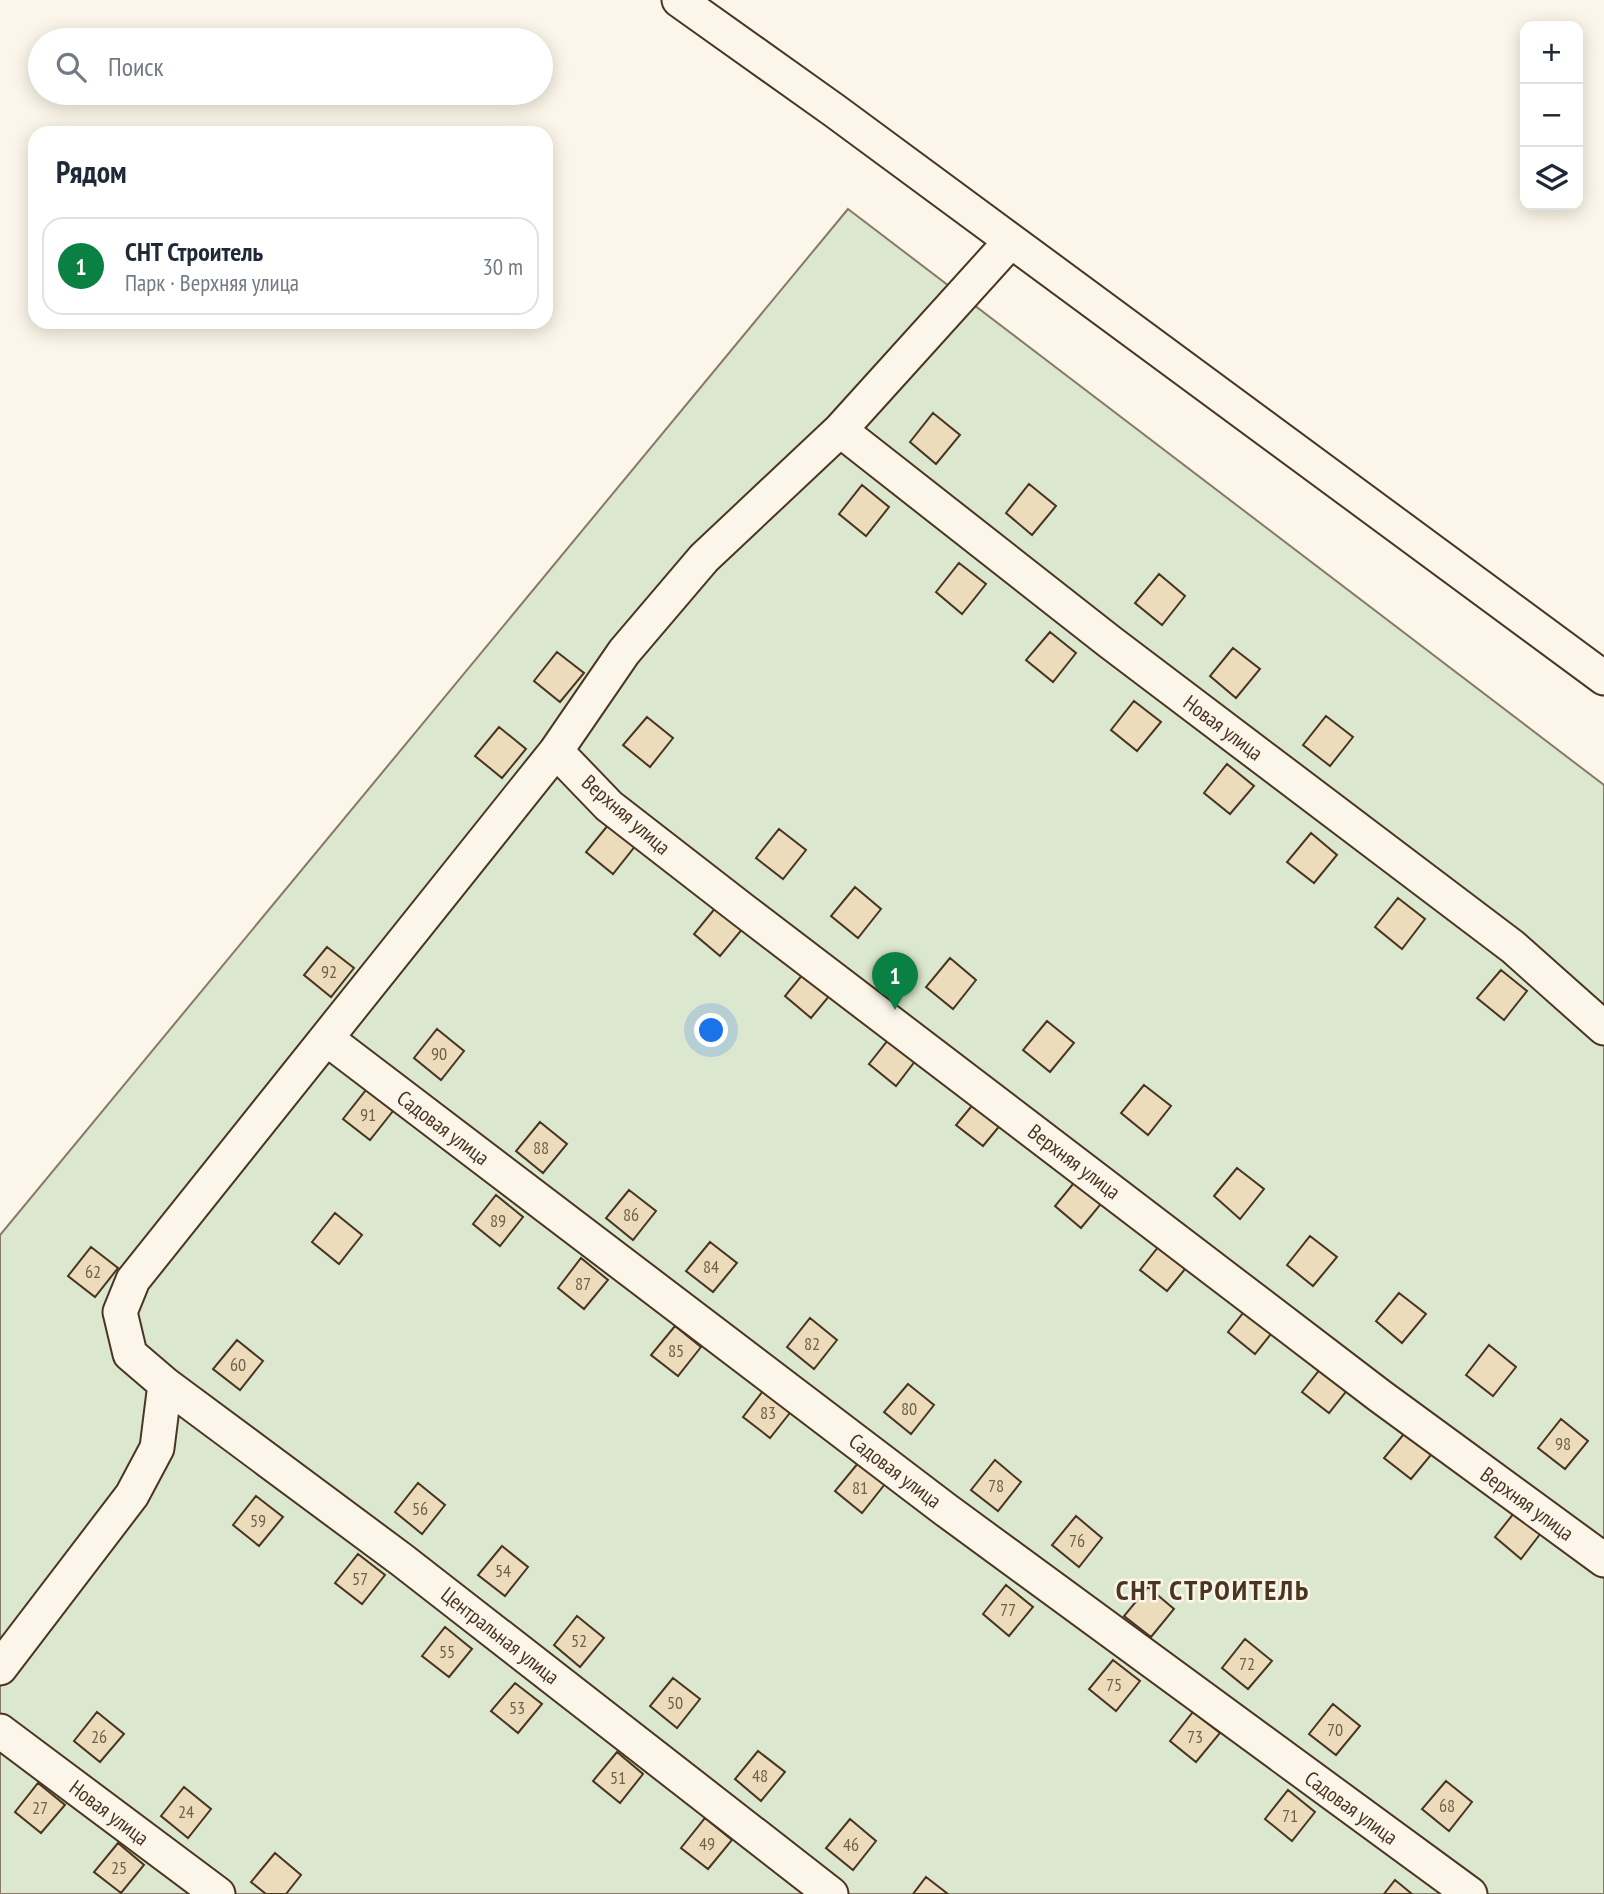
<!DOCTYPE html>
<html lang="ru">
<meta charset="utf-8">
<style>
:root{--surface:#fff;--page:#f6f6f7;--text:#1f2937;--muted:#747a83;--line:#e0e1e3;--accent:#0b8043}
body{margin:0;font-family:"PT Sans Narrow",sans-serif;background:var(--page);color:var(--text)}
.controls{position:absolute;right:21px;top:21px;display:grid;overflow:hidden;border-radius:14px;box-shadow:0 4px 18px #0003}
.controls button{width:63px;height:63px;display:grid;place-items:center;padding:0;border:0;border-bottom:2px solid var(--line);background:var(--surface);color:var(--text);font:35px sans-serif}
.you{position:absolute;left:712px;top:1031px;width:24px;height:24px;margin:-18px;border:5px solid #fff;border-radius:50%;background:#1a73e8;box-shadow:0 0 0 10px #1a73e833}
.badge{display:grid;place-items:center;width:46px;height:46px;border-radius:50%;background:var(--accent);color:#fff;font-size:23px;font-weight:700}
.pin{position:absolute;translate:-50% -58px;filter:drop-shadow(0 2px 4px #0008)}
.pin::after{content:'';position:absolute;top:37px;width:24px;height:21px;background:inherit;clip-path:polygon(0 0,100% 0,50% 100%)}
.list{margin:0;padding:0;list-style:none}
h2{display:flex;justify-content:space-between;align-items:center;height:91px;margin:0;padding:0 28px;font-size:30px}
h2 small{font-size:23px;font-weight:400;color:var(--muted)}
.list li{display:grid;grid-template-columns:46px 1fr auto;gap:21px;align-items:center;box-sizing:border-box;height:98px;margin:0 14px 14px;padding:0 14px;border:2px solid var(--line);border-radius:21px}
.list b{display:block;font-size:26px;white-space:nowrap}
.list p{margin:0;font-size:23px;white-space:nowrap;color:var(--muted)}
.list em{font-size:23px;font-style:normal;color:var(--muted)}
.icon{flex:none;width:38px;height:38px;fill:none;stroke:currentColor;stroke-width:2;stroke-linecap:round;stroke-linejoin:round}
.map{position:relative;flex:none;width:1604px;height:1894px;overflow:hidden}
.search{position:absolute;background:var(--surface);box-shadow:0 4px 18px #0003;left:28px;top:28px;width:525px;height:77px;display:flex;align-items:center;gap:18px;box-sizing:border-box;padding:0 24px;border-radius:38px;color:var(--muted);font-size:26px}
.panel{position:absolute;background:var(--surface);box-shadow:0 4px 18px #0003;left:28px;top:126px;width:525px;height:203px;border-radius:21px}
.map>svg:first-child{display:block}
</style>
<div class="map">
<svg width="1604" height="1894" viewBox="0 0 1604 1894">
<rect width="100%" height="100%" fill="#fbf6e9"/>
<!-- green -->
<path fill="#dce7d0" stroke="#887966" stroke-width="2" d="M848,209L1604,785V1894H0V1235Z"/>
<!-- building -->
<path fill="#ecdcbc" stroke="#4a3520" stroke-width="2" d="M933,413L960,435L936,464L910,442Z
M1029,484L1056,506L1032,535L1006,513Z
M862,485L889,507L866,536L839,514Z
M959,563L986,584L962,614L936,592Z
M1159,574L1185,596L1162,625L1135,603Z
M1050,632L1076,653L1053,682L1026,660Z
M1233,648L1260,669L1236,698L1210,676Z
M557,652L584,673L560,702L534,681Z
M1134,701L1161,722L1137,751L1111,730Z
M1326,716L1353,737L1330,766L1303,745Z
M647,717L673,738L650,767L623,745Z
M499,727L526,749L502,778L475,756Z
M1227,764L1254,786L1230,814L1204,793Z
M609,824L636,845L613,874L586,852Z
M779,829L806,850L783,879L756,858Z
M1311,833L1337,855L1314,883L1287,862Z
M855,887L881,909L858,938L831,916Z
M1398,898L1425,919L1402,949L1375,927Z
M717,906L744,927L720,956L694,934Z
M327,947L354,968L331,997L304,975Z
M950,958L976,980L953,1009L926,987Z
M808,968L835,989L811,1018L785,996Z
M1501,970L1527,991L1504,1020L1477,998Z
M1047,1021L1074,1043L1050,1072L1023,1050Z
M437,1029L464,1051L441,1080L414,1058Z
M892,1035L919,1056L896,1086L869,1064Z
M1144,1085L1171,1106L1148,1135L1121,1113Z
M366,1090L393,1111L370,1140L343,1119Z
M980,1096L1007,1117L983,1146L956,1125Z
M540,1122L567,1144L543,1173L516,1151Z
M1237,1168L1264,1189L1240,1219L1214,1196Z
M1078,1178L1105,1199L1081,1228L1055,1206Z
M629,1190L656,1211L633,1240L606,1218Z
M496,1195L523,1217L500,1246L473,1224Z
M335,1213L362,1235L339,1264L312,1242Z
M1310,1236L1337,1257L1313,1286L1287,1265Z
M1163,1241L1190,1263L1167,1291L1140,1270Z
M710,1242L737,1263L713,1292L686,1271Z
M91,1247L118,1268L95,1297L68,1276Z
M581,1258L608,1280L584,1309L558,1288Z
M1399,1293L1426,1314L1402,1343L1376,1321Z
M1251,1303L1278,1325L1255,1354L1228,1332Z
M810,1318L837,1340L814,1369L787,1347Z
M675,1326L701,1347L678,1376L651,1355Z
M237,1340L263,1361L240,1390L213,1369Z
M1489,1345L1516,1367L1493,1396L1466,1375Z
M1325,1363L1352,1384L1329,1413L1302,1392Z
M908,1384L934,1405L911,1434L884,1412Z
M766,1387L793,1409L770,1438L743,1417Z
M1561,1419L1588,1441L1565,1469L1538,1448Z
M1408,1429L1435,1450L1411,1479L1384,1458Z
M995,1460L1021,1482L998,1511L971,1490Z
M859,1462L885,1484L862,1513L835,1491Z
M418,1483L445,1505L422,1534L395,1512Z
M256,1496L283,1517L259,1546L233,1525Z
M1518,1508L1544,1529L1521,1559L1495,1537Z
M1076,1516L1102,1538L1079,1567L1052,1545Z
M502,1546L528,1567L505,1596L478,1575Z
M358,1554L385,1575L362,1604L335,1583Z
M1006,1585L1033,1607L1009,1636L983,1614Z
M1148,1587L1174,1609L1151,1637L1124,1616Z
M577,1616L604,1638L580,1667L554,1645Z
M445,1627L472,1649L449,1677L422,1656Z
M1245,1639L1272,1661L1248,1689L1222,1668Z
M1113,1660L1140,1681L1116,1711L1089,1689Z
M673,1678L700,1699L677,1728L650,1706Z
M515,1683L542,1704L518,1733L491,1711Z
M1333,1704L1360,1726L1336,1755L1309,1734Z
M97,1712L124,1734L100,1762L74,1741Z
M1193,1712L1220,1733L1196,1762L1170,1741Z
M758,1751L785,1772L761,1801L735,1779Z
M617,1752L643,1774L620,1803L593,1781Z
M1446,1781L1472,1802L1449,1831L1422,1809Z
M38,1783L65,1805L41,1833L15,1812Z
M184,1787L211,1809L188,1838L161,1816Z
M1288,1790L1315,1812L1292,1841L1265,1819Z
M705,1818L732,1840L708,1869L681,1848Z
M850,1819L876,1841L853,1870L826,1848Z
M118,1843L144,1865L121,1893L94,1872Z
M275,1853L301,1875L286,1894H266L251,1882Z
M926,1877L948,1894H913Z
M1395,1880L1412,1894H1384Z"/>
<g fill="none" stroke-linecap="round" stroke-linejoin="round">
<!-- street casing -->
<g stroke="#4a3520" stroke-width="37">
<path id="street" d="M679,0L835,111L1604,678
M840,430L1110,642L1513,947L1604,1028
M556,751L609,806L743,910L1380,1396L1604,1560
M327,1039L946,1510L1470,1894
M165,1384L402,1560L831,1894
M0,1668L132,1495L157,1448L165,1384L130,1354L120,1312L133,1280L556,751L624,652L704,558L840,430L1011,241
M0,1731L218,1894"/>
</g>
<!-- street -->
<use href="#street" stroke="#fbf6e9" stroke-width="33"/>
</g>
<g text-anchor="middle" stroke-width="5" stroke-linejoin="round" paint-order="stroke">
<!-- number labels -->
<g font-size="18" fill="#725f47">
<text x="329" y="978">92</text>
<text x="439" y="1060">90</text>
<text x="368" y="1121">91</text>
<text x="541" y="1154">88</text>
<text x="631" y="1221">86</text>
<text x="498" y="1227">89</text>
<text x="711" y="1273">84</text>
<text x="93" y="1278">62</text>
<text x="583" y="1290">87</text>
<text x="812" y="1350">82</text>
<text x="676" y="1357">85</text>
<text x="238" y="1371">60</text>
<text x="909" y="1415">80</text>
<text x="768" y="1419">83</text>
<text x="1563" y="1450">98</text>
<text x="996" y="1492">78</text>
<text x="860" y="1494">81</text>
<text x="420" y="1515">56</text>
<text x="258" y="1527">59</text>
<text x="1077" y="1547">76</text>
<text x="503" y="1577">54</text>
<text x="360" y="1585">57</text>
<text x="1008" y="1616">77</text>
<text x="579" y="1647">52</text>
<text x="447" y="1658">55</text>
<text x="1247" y="1670">72</text>
<text x="1114" y="1691">75</text>
<text x="675" y="1709">50</text>
<text x="517" y="1714">53</text>
<text x="1335" y="1736">70</text>
<text x="99" y="1743">26</text>
<text x="1195" y="1743">73</text>
<text x="760" y="1782">48</text>
<text x="618" y="1784">51</text>
<text x="1447" y="1812">68</text>
<text x="40" y="1814">27</text>
<text x="186" y="1818">24</text>
<text x="1290" y="1822">71</text>
<text x="707" y="1850">49</text>
<text x="851" y="1851">46</text>
<text x="119" y="1874">25</text>
</g>
<!-- street labels -->
<g font-size="21" fill="#4a3520" stroke="#fbf6e9">
<text transform="translate(1223 728) rotate(37)" y="7">Новая улица</text>
<text transform="translate(626 815) rotate(41)" y="7">Верхняя улица</text>
<text transform="translate(443 1128) rotate(37)" y="7">Садовая улица</text>
<text transform="translate(1074 1162) rotate(37)" y="7">Верхняя улица</text>
<text transform="translate(895 1471) rotate(37)" y="7">Садовая улица</text>
<text transform="translate(1527 1504) rotate(36)" y="7">Верхняя улица</text>
<text transform="translate(500 1636) rotate(38)" y="7">Центральная улица</text>
<text transform="translate(1351 1808) rotate(36)" y="7">Садовая улица</text>
<text transform="translate(109 1813) rotate(37)" y="7">Новая улица</text>
</g>
<!-- district labels -->
<g font-size="28" font-weight="bold" letter-spacing="2" fill="#4a3520" stroke="#fbf6e9">
<text x="1213" y="1600">СНТ СТРОИТЕЛЬ</text>
</g>
</g>
</svg>
<div class="controls">
<button>+</button>
<button>−</button>
<button><svg class="icon" aria-label="layers" viewBox="0 0 24 24"><path d="M12 4l9 5-9 5-9-5zM3 14l9 5 9-5"/></svg></button>
</div>
<div class="you"></div>
<div class="pin badge" style="left:895px;top:1010px">1</div>
<div class="search"><svg class="icon" aria-label="search" viewBox="0 0 24 24"><circle cx="10" cy="10" r="6"/><path d="M15 15l6 6"/></svg>Поиск</div>
<section class="panel">
<h2>Рядом<small></small></h2>
<ul class="list">
<li><span class="badge">1</span><div><b>СНТ Строитель</b><p>Парк · Верхняя улица</p></div><em>30 m</em></li>
</ul>
</section>
</div>
